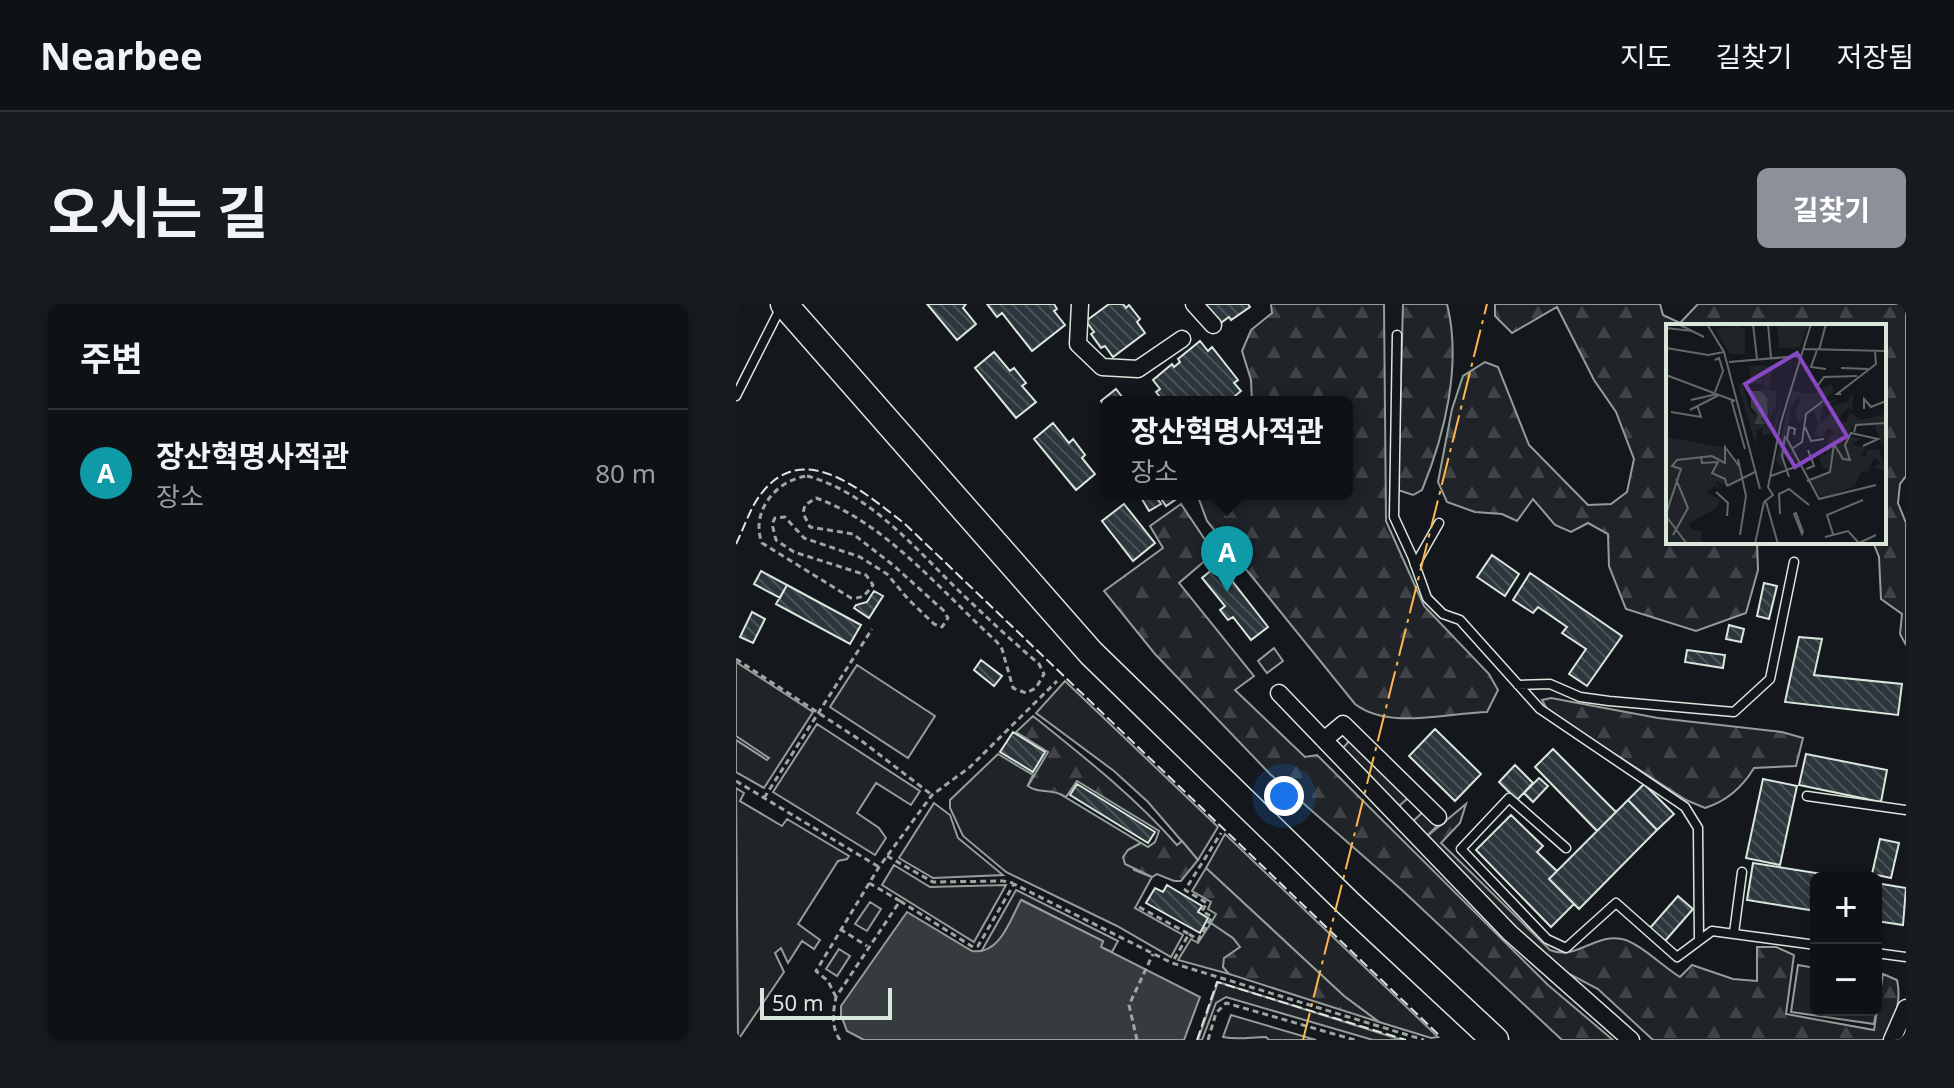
<!DOCTYPE html>
<html lang="ko">
<meta charset="utf-8">
<style>
:root{--surface:#0f1215;--page:#181b1e;--text:#f1f3f6;--muted:#9b9ea0;--line:#2f3234;--accent:#8c9099}
body{margin:0;font-family:"Noto Sans","Noto Sans KR",sans-serif;background:var(--page);color:var(--text)}
.controls{position:absolute;right:24px;bottom:24px;display:grid;overflow:hidden;border-radius:12px;box-shadow:0 2px 6px #0004}
.controls button{width:72px;height:72px;display:grid;place-items:center;padding:0;border:0;border-bottom:2px solid var(--line);background:var(--surface);color:var(--text);font:40px sans-serif}
.scale{position:absolute;left:24px;bottom:20px;width:132px;box-sizing:border-box;padding-left:8px;border:4px solid #d8e6dc;border-top:0;font-size:22px;line-height:28px;white-space:nowrap;color:#d8e6dc;-webkit-text-stroke:6px #14181c;paint-order:stroke}
.you{position:absolute;left:548px;top:492px;width:28px;height:28px;margin:-20px;border:6px solid #fff;border-radius:50%;background:#1a73e8;box-shadow:0 0 0 12px #1a73e833}
.badge{display:grid;place-items:center;width:52px;height:52px;border-radius:50%;background:var(--accent);color:#fff;font-size:26px;font-weight:700}
.pin{position:absolute;translate:-50% -66px;filter:drop-shadow(0 2px 4px #0008)}
.pin::after{content:'';position:absolute;top:42px;width:28px;height:24px;background:inherit;clip-path:polygon(0 0,100% 0,50% 100%)}
.popup{position:absolute;left:365px;top:92px;width:252px;height:104px;box-sizing:border-box;display:grid;place-content:center;border-radius:12px;background:var(--surface);filter:drop-shadow(0 2px 6px #0005);font-size:26px;white-space:nowrap;color:var(--muted)}
.popup b{font-size:30px;color:var(--text)}
.popup::after{content:'';position:absolute;left:50%;top:100%;margin-left:-16px;border:16px solid transparent;border-top-color:var(--surface)}
.list{margin:0;padding:0;list-style:none}
h2{display:flex;justify-content:space-between;align-items:center;height:104px;margin:0;padding:0 32px;font-size:34px}
h2 small{font-size:26px;font-weight:400;color:var(--muted)}
.list li{display:grid;grid-template-columns:52px 1fr auto;gap:24px;align-items:center;box-sizing:border-box;height:128px;padding:0 32px;border-top:2px solid var(--line)}
.list b{display:block;font-size:30px;white-space:nowrap}
.list p{margin:0;font-size:26px;white-space:nowrap;color:var(--muted)}
.list em{font-size:26px;font-style:normal;color:var(--muted)}
.map{position:relative;flex:none;width:1170px;height:736px;overflow:hidden;border-radius:12px}
header{display:flex;align-items:center;gap:48px;box-sizing:border-box;height:112px;padding:0 40px;background:var(--surface);border-bottom:2px solid var(--line)}
header strong{font-size:38px}
nav{display:flex;gap:44px;margin-inline-start:auto;font-size:28px}
.intro{display:flex;align-items:center;justify-content:space-between;box-sizing:border-box;height:192px;padding:0 48px}
h1{margin:0;font-size:56px}
.button{padding:20px 36px;border-radius:12px;background:var(--accent);color:#fff;font-size:28px;font-weight:700}
main{display:flex;gap:48px;padding:0 48px}
aside{flex:1;background:var(--surface);border-radius:12px;box-shadow:0 2px 6px #0004}
.map>svg:first-child{display:block}
</style>
<header>
<strong>Nearbee</strong>
<nav><a>지도</a><a>길찾기</a><a>저장됨</a></nav>
</header>
<div class="intro"><h1>오시는 길</h1><a class="button">길찾기</a></div>
<main>
<aside>
<h2>주변<small></small></h2>
<ul class="list">
<li><span class="badge" style="background:#0f9aa8">A</span><div><b>장산혁명사적관</b><p>장소</p></div><em>80 m</em></li>
</ul>
</aside>
<div class="map">
<svg width="1170" height="736" viewBox="0 0 1170 736">
<defs>
<pattern id="forest-firs" width="22" height="20" patternUnits="userSpaceOnUse" patternTransform="scale(2)"><rect width="22" height="20" fill="#202428"/><path d="M5 1l3.5 6h-7zM16 11l3.5 6h-7z" fill="#404447"/></pattern>
<pattern id="building-back-hatch" width="6" height="6" patternUnits="userSpaceOnUse" patternTransform="scale(2)"><rect width="6" height="6" fill="#2c363c"/><path d="M-1 5l2 2M0 0l6 6M5-1l2 2" fill="none" stroke="#4a5358"/></pattern>
</defs>
<rect width="100%" height="100%" fill="#14181c"/>
<!-- grass -->
<path fill="#202428" stroke="#939e99" stroke-width="2" d="M538,344L547,357L531,369L522,357Z
M0,358L77,408L28,484L0,468V436L31,456L33,454L0,432Z
M121,361L199,412L172,454L94,403Z
M329,377L482,523L462,556L412,498L378,467L300,409Z
M81,420L184,487L175,501L140,479L121,509L143,524L150,534L139,551L37,488Z
M616,434L673,493L661,504L605,446Z
M262,450L297,471L292,481L310,487H319L405,539L392,546L398,566L416,573L399,604L447,631L435,653L381,622L270,568L227,532L214,504V496Z
M0,484L8,489L4,497L46,522L51,515L113,552L111,555L102,557L62,620L84,636L78,645L66,637L52,659L45,644L39,649L48,668L2,736Z
M198,499L214,511L222,534L267,571L197,574L163,554Z
M687,508L701,522L689,534L675,519Z
M489,530L702,733L695,734L643,718L608,692L470,564Z
M158,561L194,583L270,581L238,638L146,581Z
M280,586L382,637L376,648L364,643L367,638L286,596C276,613 265,645 245,648Z
M134,598L145,605L131,627L119,620Z
M475,619L497,634L505,643L495,650L487,663L493,670L442,656L455,635L462,639Z
M103,645L114,652L101,672L90,665Z
M1062,661L1080,664V706H1140L1138,720L1055,708Z
M482,678L666,736H637L490,693L480,699L466,736H462Z
M495,711L580,736H533L530,733C515,733 502,736 487,733Z"/>
<!-- forest -->
<path fill="url(#forest-firs)" stroke="#939e99" stroke-width="2" d="M535,0H648L650,217L688,302L753,370L762,386L751,408C710,409 652,426 619,400L471,217L461,190H611V98H516L515,76L506,47L515,26L536,9Z
M667,0H711C726,60 709,130 686,186L677,191L662,186Z
M759,0H924L927,11L944,19L962,0H1170V172L1164,180L1162,199L1170,219V341L1164,330L1166,310L1145,295L1143,253L1137,238H1148V22H932V238H1021L1022,266L1010,309L960,327L890,305L873,262L872,230L852,219L835,228L819,221L797,195L781,217L766,210L739,208L711,198L702,178L716,105L727,72L749,58L762,63L793,141L852,201L875,200L891,188L898,155L880,108L858,76L821,3L776,29L759,12Z
M445,200L478,249L443,279L518,372L499,386L569,453L581,451L812,681L877,736H826L667,587L534,470L419,350L368,287L427,244L414,222Z
M815,394L922,414L1046,428L1067,434L1060,462L1018,464C1006,484 991,497 969,504L950,496L812,407L806,396Z
M297,412C348,453 398,492 441,541L446,537L462,556L445,577H438L421,570L416,573L389,560L387,553L392,546L405,539L412,543L419,538L423,527L341,477L330,493C314,483 304,491 292,482L312,448L280,428Z
M730,500L724,519L705,539L814,646C840,657 859,629 886,635C902,638 929,664 944,673L956,661L997,675L1021,677V643H1040L1058,651L1050,710L1138,726L1147,670L1161,676C1166,698 1158,715 1151,736H917L862,685L820,663L689,534Z
M470,564L608,692L643,718L493,670L487,663L488,654L504,643L497,634L475,619L480,610L472,605L475,598L456,587Z"/>
<!-- water -->
<path fill="#363b3e" stroke="#939e99" stroke-width="2" d="M285,596L367,637L365,643L464,693L448,736H128L111,727L105,711V702L171,608L236,647C264,651 274,616 285,596Z"/>
<!-- building -->
<path fill="url(#building-back-hatch)" stroke="#d8e6dc" stroke-width="2" d="M191,0H230L227,4L240,20L221,36Z
M251,0H318L321,5L318,7L329,21L296,47L266,9L261,13Z
M373,0H387L390,4L393,1L404,15L401,18L409,29L377,53L369,42L365,44L355,30L358,28L350,17Z
M468,0H512L514,3L495,16L493,13L482,21Z
M464,37L472,47L476,43L502,76L498,79L505,87L492,98H428L420,88L424,85L417,76L436,60L438,63L444,58L442,55Z
M258,48L274,67L278,64L290,79L286,82L300,98L280,114L239,64Z
M380,85L390,98H371V105L365,97Z
M317,119L333,139L337,135L349,151L346,154L359,170L340,186L298,135Z
M403,190H418L425,200L413,207Z
M422,190H448L430,202Z
M388,200L419,239L397,257L366,217Z
M756,251L783,270L769,292L741,273Z
M483,260L532,323L515,336L497,313L492,316L484,306L489,302L466,274Z
M25,267L51,281L44,294L18,280Z
M794,269L886,332L851,382L833,370L850,345L826,329L831,323L802,303L797,309L777,296Z
M1028,279L1041,282L1033,315L1021,312Z
M51,281L125,321L114,340L40,300Z
M138,287L147,292L133,314L118,304L120,301L131,298Z
M16,308L29,315L17,339L4,333Z
M993,321L1008,325L1005,338L990,335Z
M1063,333L1086,335L1078,371L1166,380L1162,411L1049,398Z
M951,346L989,351L987,364L949,358Z
M245,356L266,372L258,382L238,366Z
M699,425L745,470L719,497L673,452Z
M277,428L309,448L297,468L264,448Z
M817,445L880,508L861,527L799,463Z
M1070,450L1151,466L1145,498L1063,481Z
M779,461L797,479L781,496L763,478Z
M803,474L812,482L797,498L788,489Z
M1027,475L1061,482L1044,561L1010,554Z
M341,480L419,528L412,539L334,491Z
M908,480L938,510L921,526L892,496Z
M892,496L921,526L843,605L813,575Z
M775,511L807,542L801,548L821,567L813,575L838,600L815,623L740,546Z
M1144,535L1163,539L1155,574L1136,570Z
M1017,559L1111,574H1080V607L1011,596Z
M1140,579L1170,584L1167,621L1140,617Z
M431,581L466,602L462,608L472,614L464,629L410,599L419,584L427,588Z
M942,592L957,605L929,637L914,624Z"/>
<g fill="none" stroke-linecap="round" stroke-linejoin="round">
<!-- service casing -->
<g stroke="#d8e6dc" stroke-width="11">
<path id="service" d="M661,31L658,213L676,252L691,294L707,310L724,316L804,405L949,503L962,524L963,636
M0,92L45,3
M679,261L703,219
M782,381L814,380L844,393L873,397L998,408L1034,375L1058,258
M1071,492L1170,506
M830,544L773,494L725,545L811,635L830,644L880,599L941,653L976,627L1080,641
M998,629L1006,568
M1140,649L1170,653"/>
</g>
<!-- minor casing -->
<g stroke="#d8e6dc" stroke-width="19">
<path id="minor" d="M344,0L342,40L366,63L402,65L446,35
M458,0L477,21
M543,389L774,629L895,736
M588,436L607,420L702,513
M1156,736L1170,704"/>
</g>
<!-- primary casing -->
<g stroke="#d8e6dc" stroke-width="29">
<path id="primary" d="M48,0L355,349L613,600L759,736"/>
</g>
<!-- path -->
<path stroke="#9da8a2" stroke-width="3" stroke-dasharray="6 4" stroke-linecap="butt" d="M71,172C132,188 178,243 221,285C248,311 275,336 303,360L308,370L300,384L290,389L277,384L266,345L261,338C208,290 149,218 80,194L69,201L67,209L74,223L117,230L157,261L207,306L212,314L206,323L198,320L172,295L151,270L124,253L68,234L49,213L39,214L36,220L40,236L58,248L130,271L137,281C130,290 127,295 115,294L26,239C14,208 40,176 71,172Z
M0,355L127,438L196,491
M0,477L143,563
M28,494L136,325
M151,552L197,578L267,577L277,579
M133,579L164,597
M403,603L453,630L437,657
M104,625L131,642
M453,630L462,636L476,613L466,607L471,599L449,586L485,529
M100,693L92,677L80,667L143,563L196,491L234,463L321,377
M104,736C95,723 97,708 100,693L164,597L237,643L242,642L278,580L436,659L688,736
M401,736L393,701L417,650
M472,736L480,709L490,699L619,736"/>
<!-- service -->
<use href="#service" stroke="#14181c" stroke-width="8"/>
<!-- minor -->
<use href="#minor" stroke="#14181c" stroke-width="16"/>
<!-- primary -->
<use href="#primary" stroke="#14181c" stroke-width="26"/>
<!-- fence -->
<path stroke="#d8e6dc" stroke-width="2" stroke-dasharray="10 4" stroke-linecap="butt" d="M0,240C8,224 14,204 25,190C68,133 128,189 168,219L704,732
M461,736L481,678L670,736"/>
<!-- power -->
<path stroke="#ffb74d" stroke-width="2" stroke-dasharray="28 6 4 6" stroke-linecap="butt" d="M567,736L751,0"/>
</g>
<!-- overview -->
<g transform="translate(930 20)">
<rect width="220" height="220" fill="#14181c"/>
<path d="M116,0H142L134,23L113,24L111,3ZM71,2L79,6V30H64L49,5ZM95,41L106,43L104,63L98,62L97,50V60L77,61L84,88L91,91L88,101L97,93L104,91L96,64L110,67V81L104,93L107,105L118,68L108,113L103,93H99L105,109L96,112L97,104L91,106L90,121L72,61L85,55L83,42Z" fill="#202428"/>
<path d="M165,60L168,68L147,82L171,75L157,83L154,99L166,88L163,83L181,78L187,69L186,86L183,83L170,97L180,98L184,89L195,96L220,90V98L214,99L220,100L216,122L209,103L213,99L187,102L181,113L196,114L186,120L200,124L195,133L201,132L200,126L213,125L220,146L207,144L215,139L208,133L203,147L195,148L188,162L157,175L144,157L164,147L169,119L162,147L155,141L154,130L160,131L162,114L170,108L162,104L156,113L149,111L152,99L146,83L134,99L129,91L135,72L125,81L117,145L110,137L126,67L146,70ZM1,113L58,124L72,143L75,154L63,161L50,158L54,166L49,162L40,168L54,176L49,185L23,199L25,205L36,207L35,220H0V190L6,177L0,187Z" fill="#202428"/>
<path d="M85,67H95L101,74L102,91L95,95L100,100H88L92,91L85,83Z" fill="#363b3e"/>
<path fill="none" stroke="#626a69" stroke-width="2" d="M12,0L38,13M41,0L58,28L94,165M87,0L91,35M102,0L105,34M0,4L26,7M0,24L42,31L58,28M138,25L220,27M151,26L145,43L160,45M153,26L160,0M49,36L53,34L57,47L49,68M63,38L133,32M175,44L202,45M0,51L69,77M150,64L158,53L191,52M175,70H171L210,40L209,27M65,75L79,125M25,76L51,70M198,85V75L205,83L220,77M24,86L53,71M5,88L35,93L31,81M139,103L145,117L158,115M188,108L190,101L220,99M128,111L129,105L123,103L121,115L153,175L210,161M119,112L116,132L123,153M127,124L136,118L140,90L157,77M35,132L36,139L52,138L46,149L59,155L61,162M72,135L80,172L74,211M140,145L148,142L142,126M105,152L134,141M141,157L164,148L168,120L177,135L184,136L179,121L185,109L212,115L197,122M61,162L89,148M50,168L62,179L61,192M98,178L107,171L102,163L115,98L145,0M100,178L112,220M130,189L137,208L136,210L128,190ZM0,190L15,145L6,142L11,136L46,132L59,139V123L73,142M114,190L113,170L123,165L143,181M0,192L21,220M167,210L161,191L197,176M7,211L22,184L10,155M159,213L182,207L193,219L210,211M89,220L98,178"/>
<path fill="#8948c3" fill-opacity="0.15" stroke="#8948c3" stroke-width="4" d="M131,29L181,112L129,143L79,60Z"/>
<rect width="220" height="220" fill="none" stroke="#d8e6dc" stroke-width="4"/>
</g>
</svg>
<div class="controls">
<button>+</button>
<button>−</button>
</div>
<div class="scale">50 m</div>
<div class="you"></div>
<div class="pin badge" style="left:491px;top:288px;background:#0f9aa8">A</div>
<div class="popup"><b>장산혁명사적관</b>장소</div>
</div>
</main>
